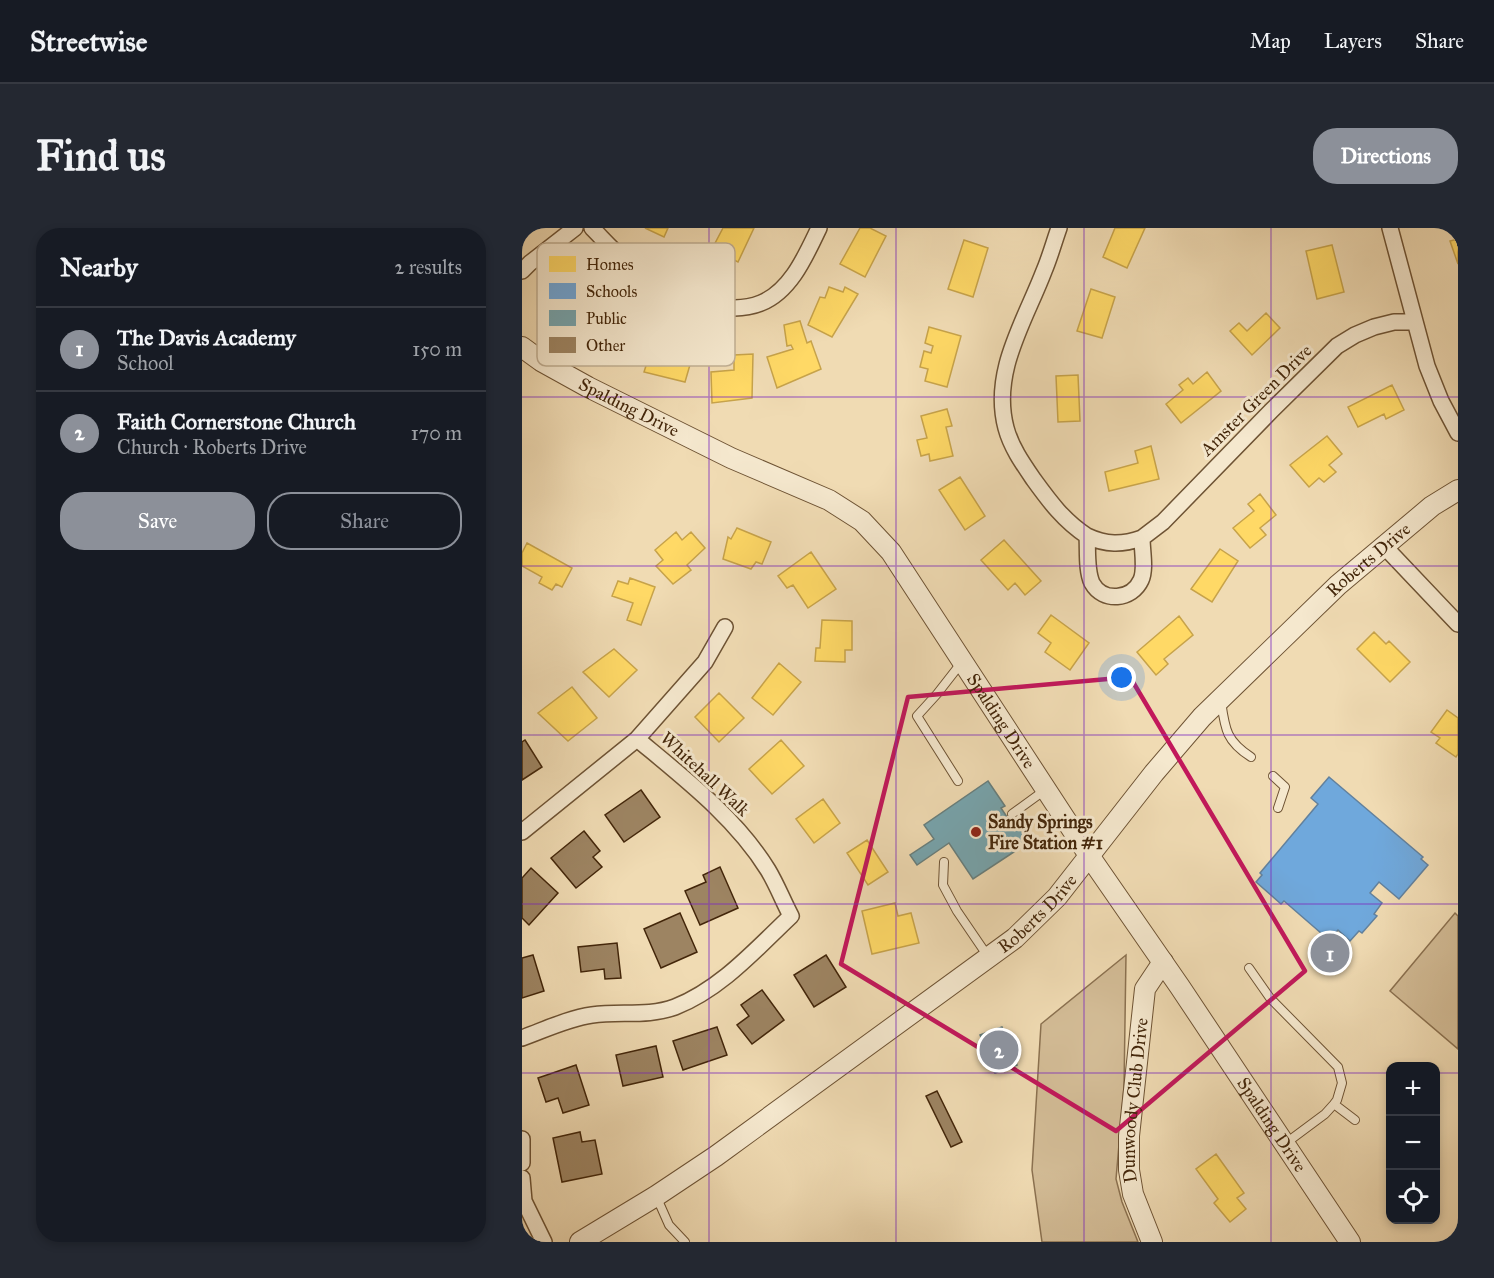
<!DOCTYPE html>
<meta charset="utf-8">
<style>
:root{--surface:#171b24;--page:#242831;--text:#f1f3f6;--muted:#9ea1a6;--line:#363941;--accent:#8c9099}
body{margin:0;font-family:"IM FELL Great Primer",serif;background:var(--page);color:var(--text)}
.controls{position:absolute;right:18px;bottom:18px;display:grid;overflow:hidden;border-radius:12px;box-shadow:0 3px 9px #0003}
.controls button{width:54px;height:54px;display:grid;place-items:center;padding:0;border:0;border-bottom:2px solid var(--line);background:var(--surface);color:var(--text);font:30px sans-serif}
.you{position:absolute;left:600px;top:450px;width:21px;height:21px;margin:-15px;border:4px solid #fff;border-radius:50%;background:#1a73e8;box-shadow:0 0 0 9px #1a73e833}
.badge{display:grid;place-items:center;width:39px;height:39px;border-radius:50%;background:var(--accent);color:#fff;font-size:20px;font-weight:700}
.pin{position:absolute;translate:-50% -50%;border:3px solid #fff;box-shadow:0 2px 6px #0006}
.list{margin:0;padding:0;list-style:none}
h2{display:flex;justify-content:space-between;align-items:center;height:78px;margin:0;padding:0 24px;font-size:26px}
h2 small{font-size:20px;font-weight:400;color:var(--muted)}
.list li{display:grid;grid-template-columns:39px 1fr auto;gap:18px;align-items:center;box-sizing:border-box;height:84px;padding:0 24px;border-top:2px solid var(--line)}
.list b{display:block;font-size:22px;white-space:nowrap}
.list p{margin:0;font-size:20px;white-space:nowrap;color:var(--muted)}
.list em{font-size:20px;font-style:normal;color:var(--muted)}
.actions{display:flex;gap:12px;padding:18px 24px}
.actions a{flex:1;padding:14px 0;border:2px solid var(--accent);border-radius:24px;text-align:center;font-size:21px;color:var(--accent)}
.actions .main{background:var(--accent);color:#fff}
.icon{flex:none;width:33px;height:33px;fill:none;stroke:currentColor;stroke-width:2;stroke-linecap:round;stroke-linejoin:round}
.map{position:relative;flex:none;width:936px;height:1014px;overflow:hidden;border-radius:24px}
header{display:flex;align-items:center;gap:36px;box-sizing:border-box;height:84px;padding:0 30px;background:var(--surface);border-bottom:2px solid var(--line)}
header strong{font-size:28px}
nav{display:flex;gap:33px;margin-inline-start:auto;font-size:21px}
.intro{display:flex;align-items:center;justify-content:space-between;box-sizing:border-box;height:144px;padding:0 36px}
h1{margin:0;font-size:42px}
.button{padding:15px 27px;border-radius:24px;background:var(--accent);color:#fff;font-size:21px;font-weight:700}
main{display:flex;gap:36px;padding:0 36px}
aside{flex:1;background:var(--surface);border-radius:24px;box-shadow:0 3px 9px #0003}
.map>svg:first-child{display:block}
</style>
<header>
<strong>Streetwise</strong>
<nav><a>Map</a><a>Layers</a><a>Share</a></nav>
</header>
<div class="intro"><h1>Find us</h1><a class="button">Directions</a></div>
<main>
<aside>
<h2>Nearby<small>2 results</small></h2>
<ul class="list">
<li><span class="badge">1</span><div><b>The Davis Academy</b><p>School</p></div><em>150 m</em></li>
<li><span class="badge">2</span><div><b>Faith Cornerstone Church</b><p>Church · Roberts Drive</p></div><em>170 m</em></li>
</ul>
<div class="actions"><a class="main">Save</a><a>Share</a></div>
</aside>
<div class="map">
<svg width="936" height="1014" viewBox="0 0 936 1014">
<rect width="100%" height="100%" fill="#f0dbb3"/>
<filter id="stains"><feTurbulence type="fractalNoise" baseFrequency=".00333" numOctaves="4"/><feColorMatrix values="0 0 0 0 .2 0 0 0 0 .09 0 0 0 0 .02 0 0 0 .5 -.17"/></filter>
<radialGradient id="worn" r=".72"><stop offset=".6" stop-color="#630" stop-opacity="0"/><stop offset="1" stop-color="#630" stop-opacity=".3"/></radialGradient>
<!-- green -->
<path fill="#d3bc96" stroke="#8b7150" stroke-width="1.5" d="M933,685L936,688V821L868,763Z
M604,727L602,859L594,951L600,974L616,1014H520L510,942L519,796Z"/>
<!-- homes -->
<path fill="#ffd966" stroke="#c7a34a" stroke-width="1.5" d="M123,0H146L142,9Z
M201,0H232L216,34L190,21Z
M338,0H348L364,8L343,49L318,36Z
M593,0H623L605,40L581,29Z
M936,11V36L928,13Z
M442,12L466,20L451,69L426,61Z
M810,17L822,64L795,71L784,23Z
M307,59L321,64L323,59L336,66L310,109L286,97L298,69L303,70Z
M569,61L593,69L580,110L555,103Z
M744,85L758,100L730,127L708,103L717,95L725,103Z
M278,93L285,115L289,113L299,141L255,160L245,129L271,121L269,117L265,118L262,97Z
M407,99L439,108L425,159L403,153L406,141L398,139L402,123L409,125L411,118L403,115Z
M156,111L174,116L163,154L122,144L131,116L153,122Z
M231,126L230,170L190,175L189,144L212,142V127Z
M685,144L699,163L659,195L644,176L661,162L657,157L666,150L671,156Z
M556,147L558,193L536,194L534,148Z
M870,157L882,182L864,191L862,186L836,199L826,179Z
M425,181L430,198L424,199L431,228L408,233L407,226L399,228L395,212L405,210L399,188Z
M805,208L820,226L807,237L814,244L802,254L797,250L787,259L768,237Z
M629,218L637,251L587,263L583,244L616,235L613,223Z
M438,249L463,288L443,302L417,262Z
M738,266L754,287L738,300L744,307L728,320L711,300L732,283L726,276Z
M215,300L249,314L240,336L234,334L229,341L201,331L206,309L209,311Z
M154,304L160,312L169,304L183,320L165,337L169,342L151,356L134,338L141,332L133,322Z
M482,312L519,353L503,367L493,355L486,362L459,332Z
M5,315L50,340L40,359L34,356L30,362L17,355L20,349L0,338V325Z
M698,321L716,333L690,374L669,361Z
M289,324L314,361L286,380L271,357L265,360L256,348Z
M108,350L133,359L119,397L105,392L111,375L90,368L96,353L106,356Z
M529,387L567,415L548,442L523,424L529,415L516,405Z
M657,388L671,407L642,431L646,436L634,447L615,424Z
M300,392L330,393V422H323V434L293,433L294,420H298Z
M852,404L864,416L867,413L888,434L868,454L835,421Z
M92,421L115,442L87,469L61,444Z
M257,435L279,454L251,487L230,470Z
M50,459L75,490L46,513L16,485Z
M197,465L222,490L197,514L173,489Z
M925,482L936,490V526L934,529L914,515L918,510L909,504Z
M259,512L282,538L250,566L227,541Z
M301,571L318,595L292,615L274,591Z
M345,612L366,644L346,657L325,625Z
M373,675L376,688L389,685L397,715L350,726L340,683Z
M694,926L722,965L715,970L724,981L708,994L692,975L696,971L674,941Z"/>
<!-- schools -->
<path fill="#6fa8dc" stroke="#62819d" stroke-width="1.5" d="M807,549L901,629L899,631L906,637L877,671L857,654L848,665L860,675L852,686L855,688L840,705L837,703L828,713L816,702L807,712L762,673L759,676L734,654L740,647L738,645L796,576L789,570Z"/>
<!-- public -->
<path fill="#76a5af" stroke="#677f7e" stroke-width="1.5" d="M466,553L483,578L479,580L491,598L494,595L507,614L451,651L427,615L395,637L388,627L412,611L402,597Z
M480,799L495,837L473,845L458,807Z"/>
<!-- building -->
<path fill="#9d8462" stroke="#43260a" stroke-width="1.5" d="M3,512L20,539L0,552V514Z
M119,562L138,589L102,614L83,587Z
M62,603L78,623L71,629L80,639L54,660L29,630Z
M198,639L216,680L178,697L163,663L184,654L181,647Z
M9,640L36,665L7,697L0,690V650Z
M158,685L175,724L139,740L122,701Z
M95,715L99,750L83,751L82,741L59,744L56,719Z
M11,727L22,763L0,770V730Z
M304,727L324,759L292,779L272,747Z
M240,762L262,792L230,816L215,797L227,788L219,777Z
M195,799L205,827L161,842L151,813Z
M134,818L141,849L101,858L94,827Z
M54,837L67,877L41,885L36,870L24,874L16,850Z
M415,863L440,914L429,919L404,868Z
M58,904L60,914L73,912L80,946L40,954L31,910Z"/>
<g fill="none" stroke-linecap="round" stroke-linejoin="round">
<!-- service casing -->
<g stroke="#6e5334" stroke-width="10">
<path id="service" d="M699,473C703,501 704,513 729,529
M751,548L763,559L756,580
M436,553L395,488L415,466L440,434
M490,586L523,562
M422,634L421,657L435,683L467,730
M727,740L748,770L816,839L820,855L815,872L812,876L803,886L764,915
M812,876L833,892
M135,970L147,997L163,1014"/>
</g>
<!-- minor casing -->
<g stroke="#6e5334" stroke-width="18">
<path id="minor" d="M70,0C81,11 91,23 103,32C111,39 122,44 131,49C162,68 201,90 239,75C269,63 284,27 297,0
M537,0C532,14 528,29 522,43C503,93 469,144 484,200C489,219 501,236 512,252C528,274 542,293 565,308C566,322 564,342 570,355C581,375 610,372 619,352C624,341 620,323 620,310L641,294L749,183L815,118L833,107L852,99L872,94H893
M868,0L905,138L919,173L936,205
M0,43L8,35L53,0
M565,308C584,317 600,317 620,310
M861,317L936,396
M0,604L115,511L183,434L203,399
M0,810C22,802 47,790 70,787C98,783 126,789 153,779C199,761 234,721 269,688C261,673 255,657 246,642C214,590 162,550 115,511
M0,911V935
M0,950L2,973L22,1014"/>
</g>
<!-- tertiary casing -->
<g stroke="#6e5334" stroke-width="22">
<g id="tertiary">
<path id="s1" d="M0,119L19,133L66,159L209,230L307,272L340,293L369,324L568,629L658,759L828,1014"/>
<path id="s2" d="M58,1014L134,968L194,928L493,710L535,669L632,545L680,489L816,357L910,278L936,262"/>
<path id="s3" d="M630,1014L611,966L607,942V908L623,761L641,734"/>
</g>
</g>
<!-- service -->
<use href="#service" stroke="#f5e8ce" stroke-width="8"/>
<!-- minor -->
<use href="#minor" stroke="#f5e8ce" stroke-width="15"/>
<!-- tertiary -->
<use href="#tertiary" stroke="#f5e8ce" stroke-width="20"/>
</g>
<!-- marked area -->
<path fill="none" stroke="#c2185b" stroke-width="4.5" stroke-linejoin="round" d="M608,449L783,743L594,903L319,736L386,469Z"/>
<!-- grid -->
<path fill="none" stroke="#7b2cbf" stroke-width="1.5" stroke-opacity="0.55" d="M187,0V1014M374,0V1014M562,0V1014M749,0V1014M0,169H936M0,338H936M0,507H936M0,676H936M0,845H868M914,845H936"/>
<!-- markers -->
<circle fill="#8f2418" stroke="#f5e8ce" stroke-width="2" cx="454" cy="604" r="6"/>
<g text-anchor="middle" stroke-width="6" stroke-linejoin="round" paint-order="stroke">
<!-- street labels -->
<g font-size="18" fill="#43260a" stroke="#f5e8ce">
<text transform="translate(734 172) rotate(-45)" y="6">Amster Green Drive</text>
<text dy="6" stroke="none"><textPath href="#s1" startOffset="123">Spalding Drive</textPath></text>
<text dy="6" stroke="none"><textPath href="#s2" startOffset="1050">Roberts Drive</textPath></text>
<text dy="6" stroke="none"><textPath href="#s1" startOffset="627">Spalding Drive</textPath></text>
<text transform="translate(183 546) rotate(43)" y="6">Whitehall Walk</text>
<text dy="6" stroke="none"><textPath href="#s2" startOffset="564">Roberts Drive</textPath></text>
<text dy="6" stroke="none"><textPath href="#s3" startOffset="146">Dunwoody Club Drive</textPath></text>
<text dy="6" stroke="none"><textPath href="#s1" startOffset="1113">Spalding Drive</textPath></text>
</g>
<!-- poi labels -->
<g font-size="18" font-weight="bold" fill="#43260a" stroke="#f5e8ce" text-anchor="start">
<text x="466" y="600">Sandy Springs<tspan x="466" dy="21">Fire Station #1</tspan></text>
</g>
</g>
<!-- legend -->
<rect x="15" y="15" width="198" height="123" rx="9" fill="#f5e8ce" stroke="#c0ae93" stroke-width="1.5"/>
<rect x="27" y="28" width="27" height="16" fill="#ffd966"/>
<rect x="27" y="55" width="27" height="16" fill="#6fa8dc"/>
<rect x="27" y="82" width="27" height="16" fill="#76a5af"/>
<rect x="27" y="109" width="27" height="16" fill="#9d8462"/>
<g font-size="16" fill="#43260a">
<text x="64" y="42">Homes</text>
<text x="64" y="69">Schools</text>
<text x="64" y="96">Public</text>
<text x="64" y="123">Other</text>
</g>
<rect width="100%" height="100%" filter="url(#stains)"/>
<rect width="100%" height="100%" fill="url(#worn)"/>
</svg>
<div class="controls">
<button>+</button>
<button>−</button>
<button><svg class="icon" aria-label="locate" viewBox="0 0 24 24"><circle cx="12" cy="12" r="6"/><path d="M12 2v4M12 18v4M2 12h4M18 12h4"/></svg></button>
</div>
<div class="you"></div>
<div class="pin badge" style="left:808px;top:725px">1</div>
<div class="pin badge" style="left:477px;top:822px">2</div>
</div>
</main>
